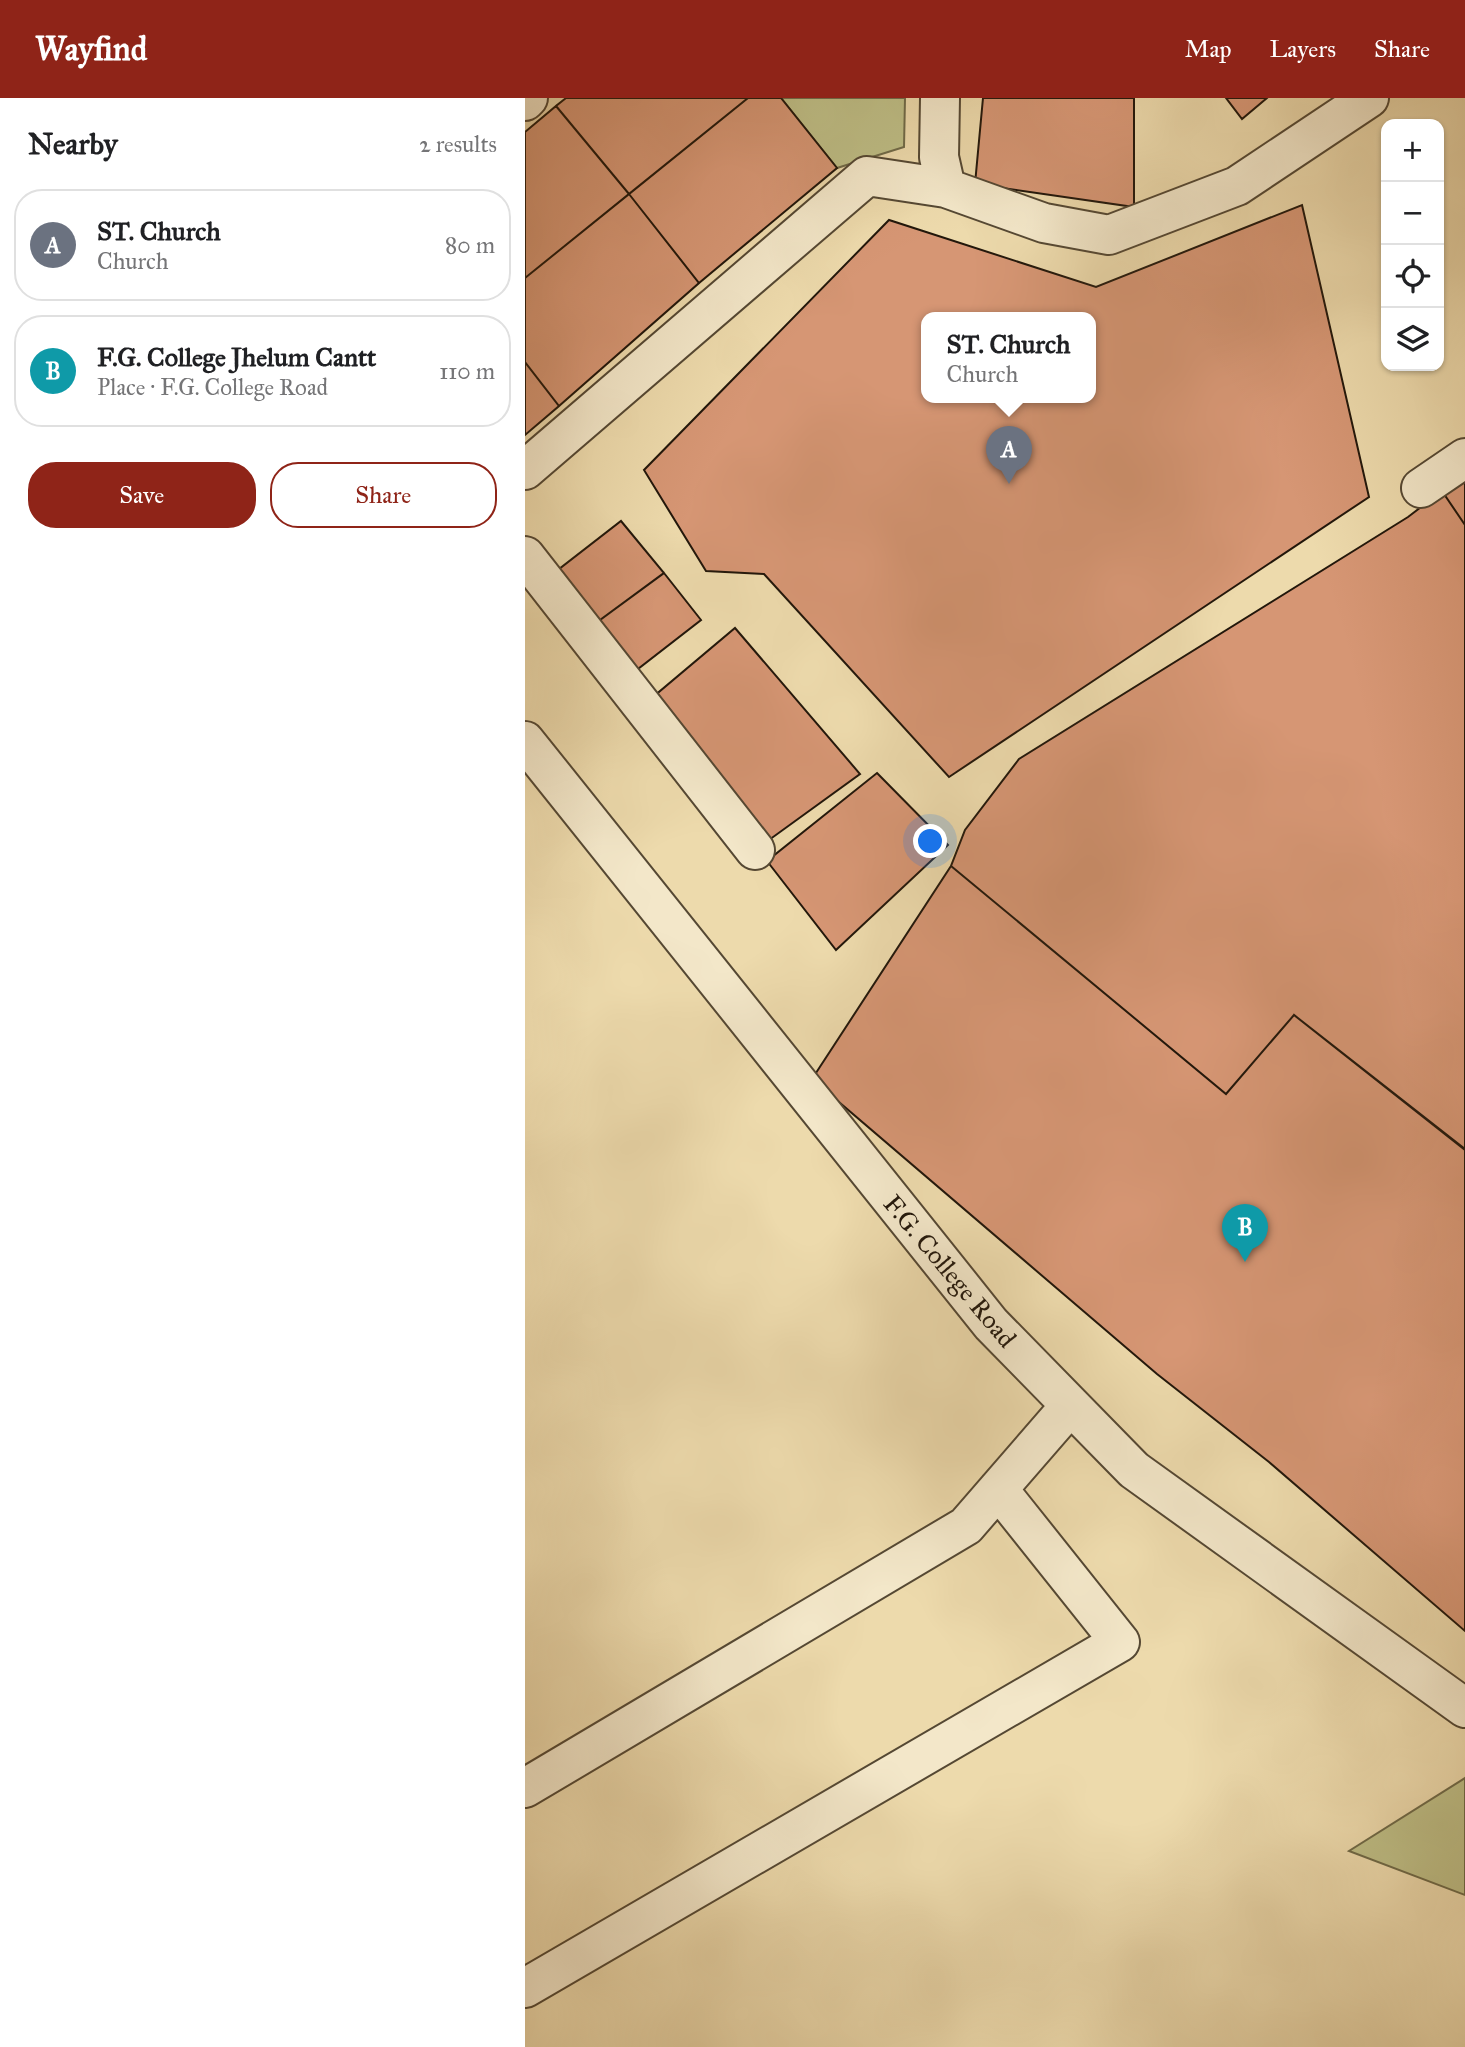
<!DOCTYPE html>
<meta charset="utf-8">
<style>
:root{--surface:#fff;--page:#f6f6f6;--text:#202124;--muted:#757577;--line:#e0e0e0;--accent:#8f2418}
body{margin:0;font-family:"IM FELL Great Primer",serif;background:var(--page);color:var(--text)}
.controls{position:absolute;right:21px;top:21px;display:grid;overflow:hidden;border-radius:14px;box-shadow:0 2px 5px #0004}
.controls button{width:63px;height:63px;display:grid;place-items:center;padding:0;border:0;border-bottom:2px solid var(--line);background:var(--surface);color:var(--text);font:35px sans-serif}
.you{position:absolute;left:406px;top:744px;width:24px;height:24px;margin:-18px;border:5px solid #fff;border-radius:50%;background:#1a73e8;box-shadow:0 0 0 10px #1a73e833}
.badge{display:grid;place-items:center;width:46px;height:46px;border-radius:50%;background:var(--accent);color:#fff;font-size:23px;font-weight:700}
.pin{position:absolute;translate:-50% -58px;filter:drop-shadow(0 2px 4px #0008)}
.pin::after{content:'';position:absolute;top:37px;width:24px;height:21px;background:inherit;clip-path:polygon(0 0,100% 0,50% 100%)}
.popup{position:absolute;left:396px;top:214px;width:175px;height:91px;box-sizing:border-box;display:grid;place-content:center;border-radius:14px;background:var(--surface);filter:drop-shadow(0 2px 5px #0005);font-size:23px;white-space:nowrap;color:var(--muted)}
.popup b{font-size:26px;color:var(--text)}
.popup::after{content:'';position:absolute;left:50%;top:100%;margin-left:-14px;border:14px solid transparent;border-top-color:var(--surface)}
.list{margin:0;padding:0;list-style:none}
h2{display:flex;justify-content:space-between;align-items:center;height:91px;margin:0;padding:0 28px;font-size:30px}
h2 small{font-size:23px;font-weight:400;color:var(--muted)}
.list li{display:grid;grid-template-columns:46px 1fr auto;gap:21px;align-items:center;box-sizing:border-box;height:112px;margin:0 14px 14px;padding:0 14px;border:2px solid var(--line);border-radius:28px}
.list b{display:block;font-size:26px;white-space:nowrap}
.list p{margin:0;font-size:23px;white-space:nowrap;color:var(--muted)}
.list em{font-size:23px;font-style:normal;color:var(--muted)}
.actions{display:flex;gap:14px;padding:21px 28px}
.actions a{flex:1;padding:16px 0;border:2px solid var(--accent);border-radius:28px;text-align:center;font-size:24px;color:var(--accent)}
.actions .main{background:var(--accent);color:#fff}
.icon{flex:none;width:38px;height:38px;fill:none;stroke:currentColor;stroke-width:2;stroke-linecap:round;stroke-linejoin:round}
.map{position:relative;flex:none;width:940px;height:1949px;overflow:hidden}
header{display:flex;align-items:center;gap:42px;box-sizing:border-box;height:98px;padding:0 35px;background:var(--accent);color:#fff}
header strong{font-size:33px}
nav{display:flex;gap:38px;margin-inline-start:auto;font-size:24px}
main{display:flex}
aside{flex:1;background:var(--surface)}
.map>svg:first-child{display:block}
</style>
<header>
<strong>Wayfind</strong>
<nav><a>Map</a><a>Layers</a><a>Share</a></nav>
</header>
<main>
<aside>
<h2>Nearby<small>2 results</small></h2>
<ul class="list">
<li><span class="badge" style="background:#6b7280">A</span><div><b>ST. Church</b><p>Church</p></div><em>80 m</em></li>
<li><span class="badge" style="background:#0f9aa8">B</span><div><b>F.G. College Jhelum Cantt</b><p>Place · F.G. College Road</p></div><em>110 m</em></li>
</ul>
<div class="actions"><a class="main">Save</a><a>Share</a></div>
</aside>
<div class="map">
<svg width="940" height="1949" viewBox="0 0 940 1949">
<rect width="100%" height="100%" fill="#eddaac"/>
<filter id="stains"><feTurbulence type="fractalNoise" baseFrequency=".00286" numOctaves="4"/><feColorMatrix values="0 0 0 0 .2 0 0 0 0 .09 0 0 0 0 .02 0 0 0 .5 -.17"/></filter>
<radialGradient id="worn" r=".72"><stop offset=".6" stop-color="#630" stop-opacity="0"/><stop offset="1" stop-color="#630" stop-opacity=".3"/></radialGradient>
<!-- green -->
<path fill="#bebe86" stroke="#706a48" stroke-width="2" d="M256,0H380L379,49L312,70Z
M940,1680V1797L824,1753Z"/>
<!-- building -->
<path fill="#d69674" stroke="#22170b" stroke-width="2" fill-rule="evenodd" d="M41,0H223L104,96L31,8Z
M223,0H256L312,70L174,185L104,96Z
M458,0H609V109L450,86Z
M701,0H742L717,21Z
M31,8L104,96L0,180V34Z
M104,96L174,185L34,308L0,264V180Z
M777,107L844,399L424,679L239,476L181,473L119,372L364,122L571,189ZM402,220H566V300H402Z
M0,264L34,308L0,337Z
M940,378V427L917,393Z
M917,393L940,427V1051L769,917L701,996L426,768L440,732L494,661L883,419Z
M96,423L139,475L71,525L29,475Z
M139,475L176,522L109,574L71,525Z
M210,530L335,676L244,742L128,599Z
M352,675L423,747L311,852L242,763Z
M426,768L701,996L769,917L940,1052V1533L744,1364L632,1276L287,981Z"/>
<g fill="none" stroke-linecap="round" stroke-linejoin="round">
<!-- minor casing -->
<g stroke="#554833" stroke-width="42">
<path id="minor" d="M415,0L414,59L421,90L519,125L584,137L712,88L844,0
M0,3L3,0
M0,372L342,78L421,90
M896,390L940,360
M0,458L230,752
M0,643L466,1226L609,1372L940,1610
M0,1690L441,1428L545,1308
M0,1890L595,1544L473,1391"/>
</g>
<!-- minor -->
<use href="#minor" stroke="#f3e7c9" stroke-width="38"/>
</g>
<g text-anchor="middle" stroke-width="5" stroke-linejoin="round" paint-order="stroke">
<!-- street labels -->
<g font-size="26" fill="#22170b" stroke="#f3e7c9">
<text transform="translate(425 1173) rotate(50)" y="9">F.G. College Road</text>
</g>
</g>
<rect width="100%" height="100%" filter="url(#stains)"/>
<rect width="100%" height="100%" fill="url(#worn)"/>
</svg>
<div class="controls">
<button>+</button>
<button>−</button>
<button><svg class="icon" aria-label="locate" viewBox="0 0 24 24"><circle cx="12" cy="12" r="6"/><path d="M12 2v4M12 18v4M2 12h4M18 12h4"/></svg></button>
<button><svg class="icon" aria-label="layers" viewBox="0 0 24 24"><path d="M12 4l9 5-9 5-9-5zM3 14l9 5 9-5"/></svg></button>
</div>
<div class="you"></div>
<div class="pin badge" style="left:484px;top:386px;background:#6b7280">A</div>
<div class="popup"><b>ST. Church</b>Church</div>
<div class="pin badge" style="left:720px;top:1164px;background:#0f9aa8">B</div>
</div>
</main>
